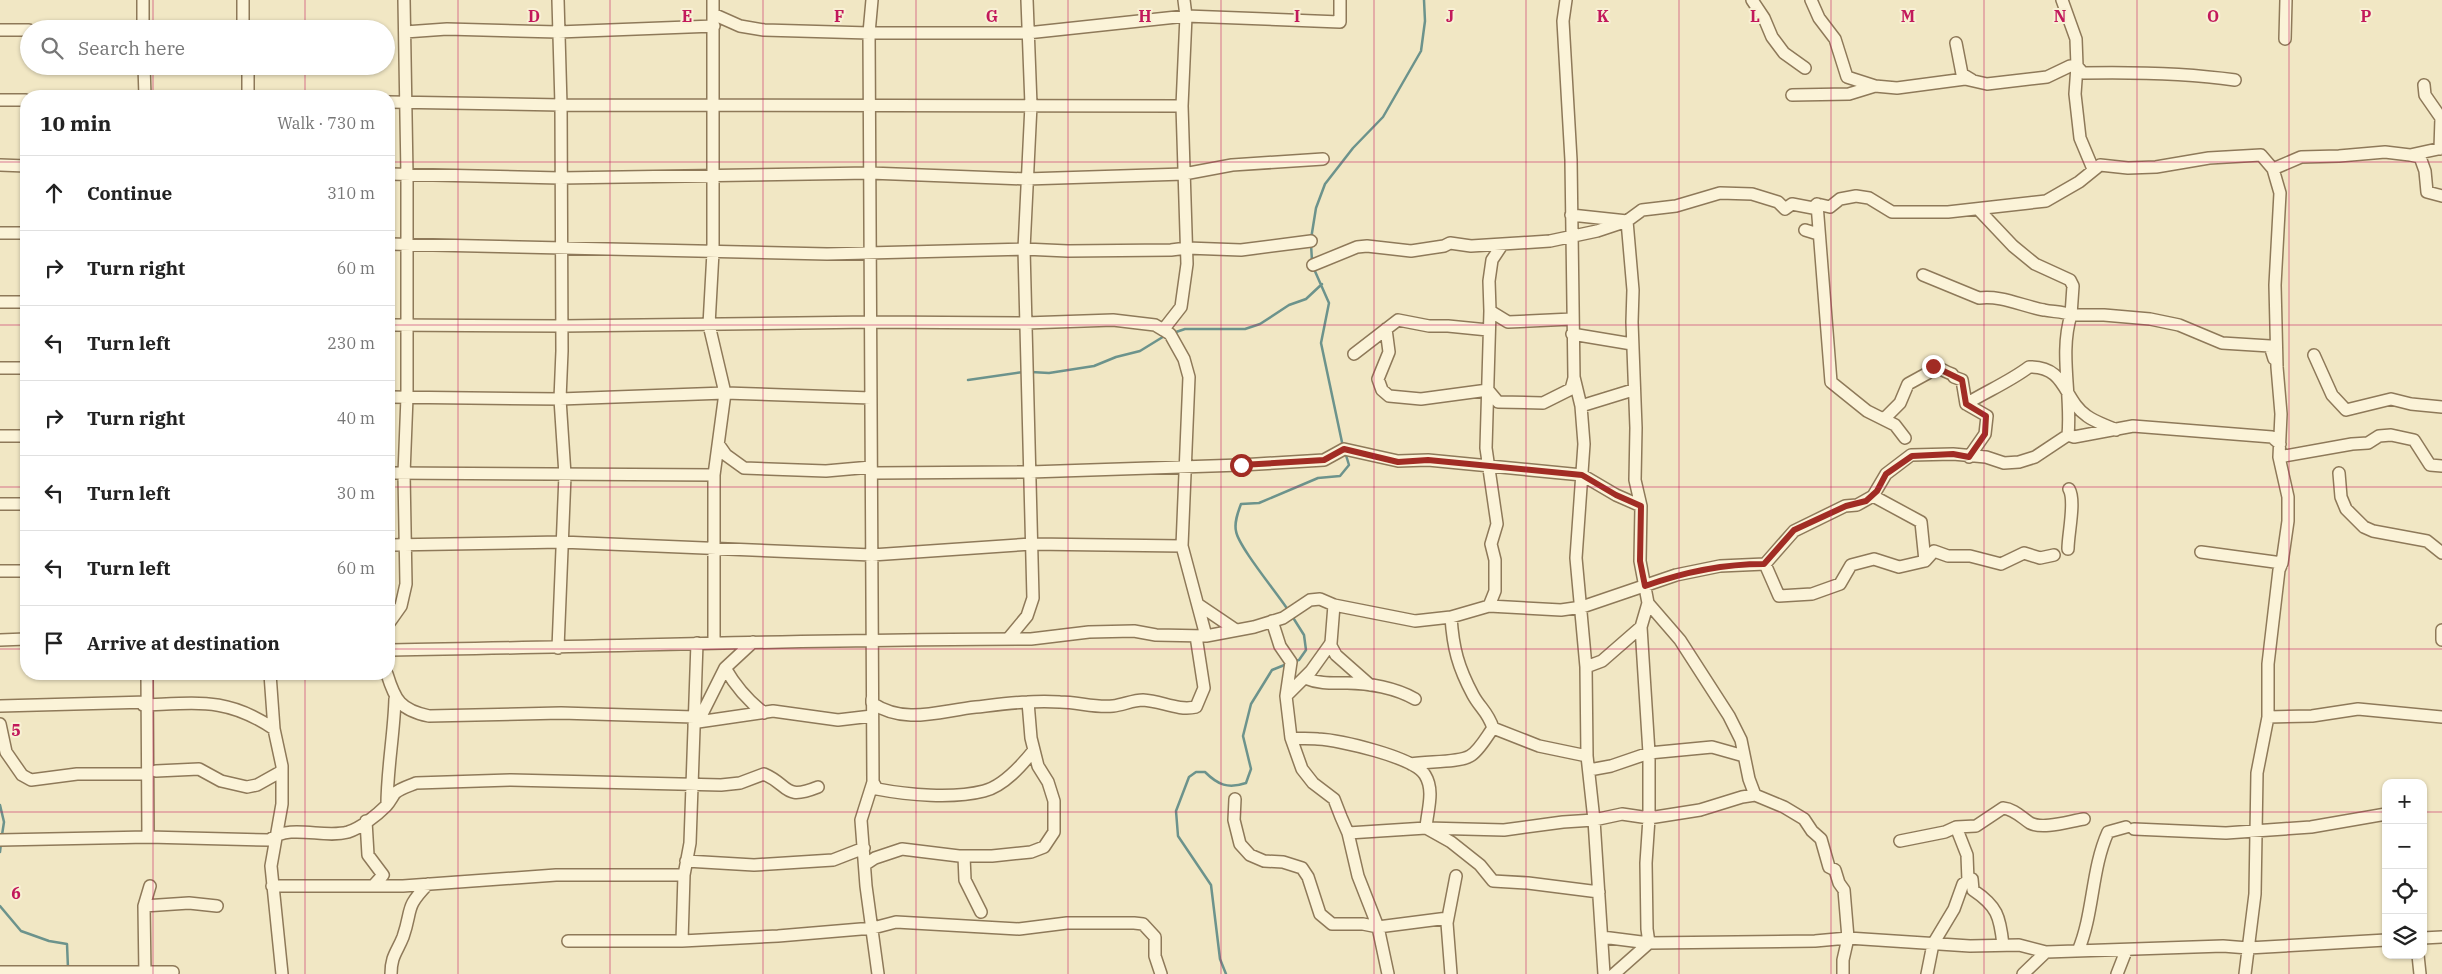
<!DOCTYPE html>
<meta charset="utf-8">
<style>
:root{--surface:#fff;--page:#f2f2f2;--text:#222;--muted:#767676;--line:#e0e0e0}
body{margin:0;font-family:"IBM Plex Serif",serif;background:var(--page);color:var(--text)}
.controls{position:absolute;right:15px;bottom:15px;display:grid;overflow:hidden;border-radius:10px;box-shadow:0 1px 4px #0004}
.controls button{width:45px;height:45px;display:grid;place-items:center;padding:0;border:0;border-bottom:1px solid var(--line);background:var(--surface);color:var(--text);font:25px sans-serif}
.stop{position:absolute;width:15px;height:15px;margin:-11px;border:4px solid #a12c24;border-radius:50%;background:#fff}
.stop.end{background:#a12c24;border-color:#fff;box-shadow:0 1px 5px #0008}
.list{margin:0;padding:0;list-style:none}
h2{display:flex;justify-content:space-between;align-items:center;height:65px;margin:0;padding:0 20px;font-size:21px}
h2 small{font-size:16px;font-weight:400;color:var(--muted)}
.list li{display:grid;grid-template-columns:32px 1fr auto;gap:15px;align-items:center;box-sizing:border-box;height:75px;padding:0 20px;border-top:1px solid var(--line)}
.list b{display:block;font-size:19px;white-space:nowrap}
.list em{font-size:16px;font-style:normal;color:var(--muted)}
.icon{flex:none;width:28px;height:28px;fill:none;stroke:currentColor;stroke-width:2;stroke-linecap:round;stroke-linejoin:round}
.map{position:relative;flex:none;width:2442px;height:974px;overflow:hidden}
.search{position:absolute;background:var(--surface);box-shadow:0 1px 4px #0004;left:20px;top:20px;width:375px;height:55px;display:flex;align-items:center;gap:12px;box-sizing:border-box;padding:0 18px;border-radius:28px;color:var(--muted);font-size:19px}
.panel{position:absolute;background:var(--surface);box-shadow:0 1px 4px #0004;left:20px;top:90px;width:375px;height:590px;border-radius:20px}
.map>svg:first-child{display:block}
</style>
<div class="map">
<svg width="2442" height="974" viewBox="0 0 2442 974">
<rect width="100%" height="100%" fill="#f1e7c4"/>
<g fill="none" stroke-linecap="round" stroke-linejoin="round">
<!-- stream -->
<path stroke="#6c938c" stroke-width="2.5" d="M1311,239L1316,208L1325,184L1353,148L1383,117L1421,51L1425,21L1424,0
M1311,244L1312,261
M1314,269L1329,303L1321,343L1343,447
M1173,333L1185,329H1245L1260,324L1289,305L1306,299L1322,284
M1031,372L1049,373L1094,366L1116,357L1140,351L1166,335
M968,380L1023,372
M1288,610C1277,593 1238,546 1236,531C1234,522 1238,512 1241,504L1259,503L1318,478L1340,476L1349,465L1345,452
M1292,616L1304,635L1306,650L1299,660L1295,661
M0,805L4,822L2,835
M0,852L1,843
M0,906L21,931L49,941L67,944L68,968
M1226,974L1220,959L1211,885L1178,836L1176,811L1189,777L1196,772H1205C1218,785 1228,789 1246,783L1251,769L1243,736L1251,704L1272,670L1287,664"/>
<!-- minor casing -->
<g stroke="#8e7959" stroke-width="14">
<path id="minor" d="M558,0L561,105L562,351L560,399L565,475L558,648
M713,0V252L709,325L725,393L714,475V643
M872,0L869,33L873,782L861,820L866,886L878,974
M1566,0L1563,21L1571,160L1574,377L1581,406L1584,444L1576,558L1586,667L1587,756L1594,820L1604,974
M1752,0L1764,18L1772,37L1784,53L1805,68
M1811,0L1819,18L1835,39L1847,77L1875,86L1897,88L1965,79L1987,84L2047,77L2070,66H2077L2083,73C2134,72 2185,73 2235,80
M2062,0L2076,39L2077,66L2075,94L2080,138L2093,169
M713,14L740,26L764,30L869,33H1027L1186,16L1340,22V0
M143,29V0
M243,29V0
M0,30H29
M405,32L447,29L558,32L714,26
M2285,39L2286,0
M1956,43L1962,74L1972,80
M144,66L145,96
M2424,85L2425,95L2441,118L2440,149
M1792,95L1849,94L1875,86
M248,96V66
M0,100H26
M389,102L561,105L1182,106
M2410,155L2420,157L2425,171L2427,192L2442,196
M0,165L26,166
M389,174L560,178L870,173L1026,179L1184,174L1232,165L1323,159
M1817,204L1831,382L1867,411L1895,425L1905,438
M1571,215L1627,221L1633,290L1632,322L1636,428L1635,480L1641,506L1640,561L1648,603L1641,627L1649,753V818L1646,863L1647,929L1649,943L1614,974
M1805,230L1818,234
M0,233H26
M389,244L827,254L1024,249L1068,251L1171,250L1187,248L1241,250L1311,241
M1313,265L1357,247L1367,246L1411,251L1444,246L1450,243L1471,246L1550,241L1597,231L1627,221L1642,210L1676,206L1720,193L1752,194L1778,202L1785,209L1792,204L1813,208L1817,204L1830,207L1840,199L1856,196L1869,198L1892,212H1948L2046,201L2079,182L2100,165L2128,168L2156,167L2209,158L2261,155L2273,169L2301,157L2339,156L2385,152L2410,155L2442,148
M1923,275L1979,298C2001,295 2022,306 2044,310C2053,312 2063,311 2071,315L2073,286L2070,280L2035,264L2013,246L1978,209
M0,302H26
M1490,311L1508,322L1572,319
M389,325L562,326L871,322L1026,323L1113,320L1155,325L1170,334L1184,359L1189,377L1182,546L1206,636
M1386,329L1389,352L1378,379L1382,390L1389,396L1421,399L1488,390
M1163,330L1181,307L1187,264L1182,106L1186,16L1184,0
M1572,334L1632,344
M1354,354L1398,320L1429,326H1448L1488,330
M2314,355L2332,395L2346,410L2391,399L2411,404L2442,407
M0,368H26
M1488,390L1498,402L1543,403L1571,389L1574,378
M389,397L560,399L725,393L871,398
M1966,404C1987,391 2009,382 2029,367C2067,366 2063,400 2087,416C2095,422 2106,425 2116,430
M1581,406L1633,390
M1884,419L1900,403L1908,384L1928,373L1930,365C1939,366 1944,372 1952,374L1954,377L1962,380L1966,404L1987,416L1985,434L1969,457
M2068,435C2072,396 2059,353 2071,315H2104L2150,319L2179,325L2222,343L2270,346L2274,359
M0,436H26
M719,445L726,455L744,468L826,471L871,467
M2279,457L2352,444L2368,443L2379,436L2391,435L2414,440L2430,465L2442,466
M389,473L714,475
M875,473L1030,472L1241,465L1324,460L1344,449L1398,461L1428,460L1582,475L1616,495L1641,506
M2339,473L2341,497L2346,509L2364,527L2373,531L2427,541L2442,553
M1873,496L1921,522L1925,561
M0,504H26
M389,545L561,542L872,555L1032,544L1182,546
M2068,549C2068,533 2076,501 2069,489
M2201,552L2282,563
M1765,564L1794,531L1845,506L1857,505L1873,496L1886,474L1911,455L1953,454L1986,457L2004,463L2019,462L2035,457L2068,435L2074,437L2133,426L2272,437L2280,444
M0,571H26
M1648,603L1680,640L1729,716L1741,740L1749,779L1755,795L1784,807L1804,819L1812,831L1821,839L1829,867L1835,870L1839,883L1844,890L1848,938L1843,960V974
M1199,605L1236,630
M1489,606L1495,591V560L1491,544L1497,524L1486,448L1490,311L1489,281L1492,260L1502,245
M1451,617C1453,648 1458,667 1473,695C1480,708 1488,712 1493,728L1539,746L1587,756
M1272,621L1280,646L1291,662L1286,696L1291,738L1302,769L1313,783L1334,799L1341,817L1348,833L1358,876L1378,927L1388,974
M389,623L401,606L406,584L404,474L407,397V175L404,0
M2442,630V640
M1008,639L1027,616L1033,598L1024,249L1031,105L1027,0
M0,640L26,639
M1330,644L1336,655L1370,685
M389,647L391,650C604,647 818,639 1031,639L1089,632L1134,631L1156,635L1206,636L1254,627L1283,618L1310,600L1320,599L1334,605L1415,621L1451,617L1489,606L1561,610L1582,607L1676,575L1720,566L1765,564L1779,596L1812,594L1840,584L1851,565L1874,559L1899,567L1925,561L1934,551L1948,556H1970L2001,564L2024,553L2040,558L2054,555
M1586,667L1602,661L1641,627
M725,668C736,687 747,700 764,713
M147,674L148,837
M270,674L274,729L282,766V804L271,866L282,974
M387,674C395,700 400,710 429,716L561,713L694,717
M1305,678C1319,684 1332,683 1347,683C1369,683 1396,688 1415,699
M1286,696L1311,671L1331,643L1334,605
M872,699V703C905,725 939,711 976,707C1003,704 1032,700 1060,702C1078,702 1095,708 1113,706C1123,705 1133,700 1143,700C1162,701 1177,711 1196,707L1204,688L1196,636
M143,705C198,703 227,697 274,729
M0,706L148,702
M2268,717L2312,716L2358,709L2442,717
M698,722L725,668L753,642
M0,724L6,752L22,775L31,780L77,774H148
M694,725L698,722L773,711L838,720L872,716
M1291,738C1300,739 1309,738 1318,739C1339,740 1414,757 1425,775C1435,791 1427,811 1426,828L1451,842L1480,865L1493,881L1528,883L1599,892
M1411,764C1427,761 1458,763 1470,756C1479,751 1487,736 1493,728
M1589,770L1611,766L1649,753L1712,747L1744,756
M156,771L199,769L221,781L247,787L257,785L282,771
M873,782L877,789C908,795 953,799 984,791C1004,786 1022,765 1034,750
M1235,799L1234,820L1240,844L1250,855L1264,861L1283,862L1302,868L1308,877L1320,914L1332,924H1363L1378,927L1448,918
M387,805C387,770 394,734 395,699
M366,821L368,855L383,875L374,885
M2134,829L2226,833L2311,827L2386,814
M1348,833L1426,828L1504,830L1563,822L1594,820L1622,814L1649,818L1700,810L1742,797L1755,795
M0,840L148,837L269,840C291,823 323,839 348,832C361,828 377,815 386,806C390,802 392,797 395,793C401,788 409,786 416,783L511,780L721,785L740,783L764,774C790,785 783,801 818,787
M1900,841L1945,832L1956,827L1976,826L2003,808C2014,809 2021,817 2030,823C2043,830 2070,821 2084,819
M964,856L965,880L981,912
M686,861L754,865L833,860L864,848
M866,864L875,858L902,849L959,856H992L1031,852L1044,847L1054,832V801L1048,782L1038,766L1031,738L1028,702
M1972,879L1973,890C1997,906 2000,916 2003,945
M150,886L144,906L189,903L217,906
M272,886H403L556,875H684
M144,906L145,974
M1602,937L1649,943L1815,941L1848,938L1970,946L2019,945L2046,952L2223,946L2248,948L2386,940
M2423,938L2442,937
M568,941H682L778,936L873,928L896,922L1019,929L1067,923H1134L1143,924L1155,937V956L1161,974
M682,941L684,875L690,843L697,643
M2078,951C2094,913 2091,870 2108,832L2126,827
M2418,955L2420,974
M0,972H173
M391,974C391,956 397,952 403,937C413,908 404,909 428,884
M1451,974L1447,923L1456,876
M1927,974L1933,944L1954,909L1963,884L1968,881L1967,855L1956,827
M2023,974L2046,952
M2117,974L2126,951
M2245,974L2255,894L2257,773L2268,717V664L2279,570L2282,563L2288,521V497L2279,457L2281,414L2277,367L2275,285L2280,193L2273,169"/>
</g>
<!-- minor -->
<use href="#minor" stroke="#fbf3d8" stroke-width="11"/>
</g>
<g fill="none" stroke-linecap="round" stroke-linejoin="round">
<!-- route -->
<path stroke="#a12c24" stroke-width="6" d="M1241,465L1324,460L1344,449L1398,462L1428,460L1582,475L1616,495L1641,506L1640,561L1645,586C1684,572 1723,564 1764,564L1794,530L1846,506L1866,501L1877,491L1886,474L1912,456L1953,454L1969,457L1985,434L1986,416L1966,404L1962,380L1933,366"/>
</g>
<!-- grid -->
<path fill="none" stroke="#c2185b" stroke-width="1" stroke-opacity="0.55" d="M153,0V29M305,0V29M458,0V974M610,0V974M763,0V974M916,0V974M1068,0V974M1221,0V974M1374,0V974M1526,0V974M1679,0V974M1831,0V974M1984,0V974M2137,0V974M2289,0V974M153,66V96M305,66V96M0,162H26M389,162H2442M0,325H26M389,325H2442M0,487H26M389,487H2442M0,649H26M389,649H2442M153,674V974M305,674V974M0,812H2386M2423,812H2442"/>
<g font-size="16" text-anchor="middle" font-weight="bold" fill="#c2185b" stroke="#f8f0d4" stroke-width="4" stroke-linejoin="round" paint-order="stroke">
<text x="534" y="22">D</text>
<text x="687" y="22">E</text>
<text x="839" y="22">F</text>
<text x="992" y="22">G</text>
<text x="1145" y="22">H</text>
<text x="1297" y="22">I</text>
<text x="1450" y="22">J</text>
<text x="1603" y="22">K</text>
<text x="1755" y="22">L</text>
<text x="1908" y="22">M</text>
<text x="2060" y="22">N</text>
<text x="2213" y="22">O</text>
<text x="2366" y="22">P</text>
<text x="16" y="736">5</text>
<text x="16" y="899">6</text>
</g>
</svg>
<div class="controls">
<button>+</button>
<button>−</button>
<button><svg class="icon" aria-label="locate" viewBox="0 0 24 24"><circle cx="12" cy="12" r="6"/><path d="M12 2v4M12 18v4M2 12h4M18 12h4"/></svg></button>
<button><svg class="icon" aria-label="layers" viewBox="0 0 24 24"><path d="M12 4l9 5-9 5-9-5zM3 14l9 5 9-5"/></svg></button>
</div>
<div class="stop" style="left:1241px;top:465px"></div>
<div class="stop end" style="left:1933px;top:366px"></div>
<div class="search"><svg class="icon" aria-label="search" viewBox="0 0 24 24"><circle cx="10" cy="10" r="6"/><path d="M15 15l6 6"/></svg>Search here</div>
<section class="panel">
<h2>10 min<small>Walk · 730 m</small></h2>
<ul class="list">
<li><svg class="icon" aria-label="ahead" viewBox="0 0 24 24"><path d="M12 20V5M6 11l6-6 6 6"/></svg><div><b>Continue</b></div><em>310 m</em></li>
<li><svg class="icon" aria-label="right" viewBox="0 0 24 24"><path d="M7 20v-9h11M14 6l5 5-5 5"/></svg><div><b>Turn right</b></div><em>60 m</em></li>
<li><svg class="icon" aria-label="left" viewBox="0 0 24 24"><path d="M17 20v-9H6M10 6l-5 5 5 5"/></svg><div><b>Turn left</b></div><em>230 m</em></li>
<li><svg class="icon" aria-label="right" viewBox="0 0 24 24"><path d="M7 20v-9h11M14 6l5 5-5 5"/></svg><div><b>Turn right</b></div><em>40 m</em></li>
<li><svg class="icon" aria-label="left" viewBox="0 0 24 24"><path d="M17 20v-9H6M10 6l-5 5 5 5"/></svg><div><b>Turn left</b></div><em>30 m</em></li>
<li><svg class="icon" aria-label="left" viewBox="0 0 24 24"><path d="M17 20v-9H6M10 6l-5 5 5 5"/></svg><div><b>Turn left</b></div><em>60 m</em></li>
<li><svg class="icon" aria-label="arrive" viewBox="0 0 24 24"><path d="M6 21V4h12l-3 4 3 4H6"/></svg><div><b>Arrive at destination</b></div></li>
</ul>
</section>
</div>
